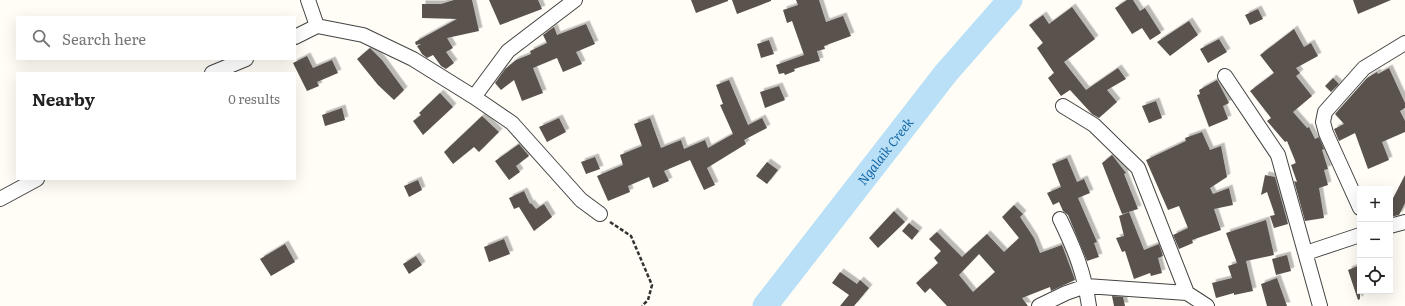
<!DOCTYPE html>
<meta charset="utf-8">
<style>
:root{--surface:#fff;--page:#f2f2f2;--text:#222;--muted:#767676;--line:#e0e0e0}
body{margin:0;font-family:Literata,serif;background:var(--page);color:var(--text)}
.controls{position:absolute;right:12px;bottom:12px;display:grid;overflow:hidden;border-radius:0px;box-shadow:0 4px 16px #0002}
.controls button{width:36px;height:36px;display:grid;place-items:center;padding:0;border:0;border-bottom:1px solid var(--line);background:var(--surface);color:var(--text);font:20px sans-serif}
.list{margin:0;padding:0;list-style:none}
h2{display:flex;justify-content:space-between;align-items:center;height:52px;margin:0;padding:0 16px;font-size:17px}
h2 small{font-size:13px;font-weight:400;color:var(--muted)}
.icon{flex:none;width:22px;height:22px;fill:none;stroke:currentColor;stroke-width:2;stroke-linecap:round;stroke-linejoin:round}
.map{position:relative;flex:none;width:1405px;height:306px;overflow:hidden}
.search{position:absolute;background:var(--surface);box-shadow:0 4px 16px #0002;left:16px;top:16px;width:280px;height:44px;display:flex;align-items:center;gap:10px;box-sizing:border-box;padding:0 14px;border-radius:0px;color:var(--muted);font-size:15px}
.panel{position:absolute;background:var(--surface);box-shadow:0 4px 16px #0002;left:16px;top:72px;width:280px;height:108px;border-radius:0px}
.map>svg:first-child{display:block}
</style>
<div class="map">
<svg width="1405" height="306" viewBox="0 0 1405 306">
<defs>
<filter id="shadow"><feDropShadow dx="3.5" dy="-3.5" stdDeviation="0" flood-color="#0004"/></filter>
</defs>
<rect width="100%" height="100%" fill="#fffdf5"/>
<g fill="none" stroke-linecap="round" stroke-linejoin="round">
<!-- river -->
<path stroke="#b9e0f7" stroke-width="25" id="s1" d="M765,306L946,73L1010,0"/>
</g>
<!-- building -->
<path fill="#5a524d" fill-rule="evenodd" filter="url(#shadow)" d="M454,0H472L479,31L447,38L453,48L446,52L454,63L446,69L441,66L433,55L427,58L422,54L417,46L421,44L416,45L415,42L457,19L422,18V4H441Z
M489,0H538L542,9L500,25Z
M691,0H728V1L696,13Z
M732,0H771V1L737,14Z
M796,0H819L826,22L843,16L851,36L824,46L825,49L817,51L820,61L794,69L795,71L785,75L784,73L779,74L776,65L804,55L792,21L787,23L783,10L798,5Z
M1127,0H1133L1140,11L1145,8L1161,33L1150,40L1142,28L1132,34L1115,8Z
M1353,0H1391L1358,14Z
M1072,7L1095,39L1064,62L1086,90L1118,68L1126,79L1107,90L1117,102L1099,118L1092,114L1070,90L1061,96L1048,78L1054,73L1037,48L1043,43L1029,25L1043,15L1049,24Z
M1258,9L1263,19L1250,25L1245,15Z
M1189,21L1198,35L1170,56L1157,42Z
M586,24L595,44L576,52L582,64L563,72L557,58L533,68L543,93L522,101L514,80L501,90L495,83L505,69L516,60L531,54L530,51L547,43L543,35L554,27L557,35Z
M1294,29L1304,47L1311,43L1318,56L1296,68L1300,73L1296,76L1312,96L1293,112L1307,128L1309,127L1315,139L1319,137L1324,149L1322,150L1328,169L1324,170L1328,185L1319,188L1324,218L1305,221L1294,181L1297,182L1291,165L1296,163L1287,141L1285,142L1267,121L1271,118L1250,91L1274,73L1260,55Z
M1219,39L1227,52L1208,63L1200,49Z
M769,40L774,54L761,58L757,44Z
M370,48L382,60L404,90L394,100L378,85L357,59Z
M307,56L313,68L332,60L338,73L317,82L319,86L307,91L293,63Z
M1389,68L1405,103V108L1400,111L1405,121V132L1382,142L1389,160L1368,169L1355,133L1339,141L1334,129L1344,124L1335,114L1367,78L1377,72L1378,74Z
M1333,78L1339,84L1331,92L1325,86Z
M729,80L748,125L762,118L767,128L744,140L746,144L707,168L715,185L704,190L690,160L664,171L669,181L653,188L649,177L628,186L630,192L608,201L597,176L623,165L620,155L642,146L634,124L650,118L661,148L681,140L684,149L705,140L708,148L733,134L720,105L723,104L716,85Z
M1217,80L1229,103L1223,106L1228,119L1209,127L1197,95L1200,94L1199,90Z
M779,86L785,100L765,108L760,92Z
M440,93L453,107L423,135L413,121L421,115L419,113Z
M1156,101L1162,118L1149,123L1142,106Z
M342,108L345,120L325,126L322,115Z
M482,116L499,132L479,152L474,147L453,164L444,152Z
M559,118L566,132L547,142L539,127Z
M1202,132L1210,150L1221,146L1227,177L1210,188L1213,194L1229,188L1233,205L1214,209L1221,230L1192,240L1193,243L1179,249L1173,235L1188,228L1179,206L1168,210L1146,160L1186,141L1185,138Z
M519,144L529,156L516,166L520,172L509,180L495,161Z
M1112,155L1126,173L1124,174L1138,209L1122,214L1102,163Z
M595,157L600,169L586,174L581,162Z
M1067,158L1077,182L1084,179L1090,193L1078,198L1097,242L1094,243L1099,257L1087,261L1068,215L1063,211L1059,202L1053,205L1047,193L1061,187L1052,164Z
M767,162L778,170L767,184L756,176Z
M1265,175L1275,177L1288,224L1274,228L1270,216L1275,215L1267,192L1261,195Z
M1405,175V203L1399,215L1390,217V204Z
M418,180L422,190L409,197L404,186Z
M524,191L530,204L531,203L536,209L544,204L552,217L534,231L519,207L514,209L509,198Z
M1014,205L1023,214L1020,217L1034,238L1040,253L1062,245L1075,280L1051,291L1050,287L1022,298L1028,306H947L930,288L925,293L916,283L938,263L934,258L941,251L929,239L937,232L962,257L987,234L1004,252L1019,238L1002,217ZM979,254L995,272L973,292L959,275Z
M894,211L905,222L878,248L869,238Z
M1129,212L1144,250L1159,244L1163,256L1158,258L1162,273L1151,276L1150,273L1134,279L1125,251L1122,252L1116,238L1124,236L1119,216Z
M1266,220L1274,255L1246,261L1253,291L1234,295V293L1216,298L1212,283L1232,278L1228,266L1237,263L1226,233Z
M909,223L919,231L912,240L902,231Z
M504,239L510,254L489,262L484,247Z
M285,244L295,262L271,276L260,259Z
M1287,255L1291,271L1276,275L1272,259Z
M416,256L422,265L409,274L403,264Z
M1360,265V299L1358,300L1348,270Z
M840,272L857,284L860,280L869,288L854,306H840L849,295L832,283Z
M1277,278L1287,306H1267L1261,284Z
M1112,296L1123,297L1125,306H1114Z"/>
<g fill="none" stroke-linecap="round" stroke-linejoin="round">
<!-- minor casing -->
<g stroke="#444" stroke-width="16">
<path id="minor" d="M308,0L317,26
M295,37L317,26L363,35L413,59L474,97L508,51L575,0
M212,73L246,59
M1225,76L1278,155L1320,306
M474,97L512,123L581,200L600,214
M1063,106L1094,125L1138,168L1187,293
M0,199L37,179
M1360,208L1326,133L1323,122L1325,112L1364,68L1405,43
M1060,219C1075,250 1084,272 1089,306
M1390,226L1405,222
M1306,253L1360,235
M1039,306L1066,293L1086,286L1187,293L1207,306"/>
</g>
<!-- path -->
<path stroke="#333" stroke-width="2.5" stroke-dasharray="4 2" stroke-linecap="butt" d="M610,222L631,236L652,285L648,300L642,306"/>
<!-- minor -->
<use href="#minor" stroke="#fff" stroke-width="14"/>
</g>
<g text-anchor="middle" stroke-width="4" stroke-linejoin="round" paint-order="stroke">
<!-- water labels -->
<g font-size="13" font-style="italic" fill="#1768a6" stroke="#fff">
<text dy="5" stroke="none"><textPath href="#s1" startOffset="196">Ngalaik Creek</textPath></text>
</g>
</g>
</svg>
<div class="controls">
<button>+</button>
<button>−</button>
<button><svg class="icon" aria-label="locate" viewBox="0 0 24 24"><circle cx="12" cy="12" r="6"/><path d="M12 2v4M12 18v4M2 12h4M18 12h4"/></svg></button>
</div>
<div class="search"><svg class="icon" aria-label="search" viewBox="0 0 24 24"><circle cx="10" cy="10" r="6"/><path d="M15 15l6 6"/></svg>Search here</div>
<section class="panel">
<h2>Nearby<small>0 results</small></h2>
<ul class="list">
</ul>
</section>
</div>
